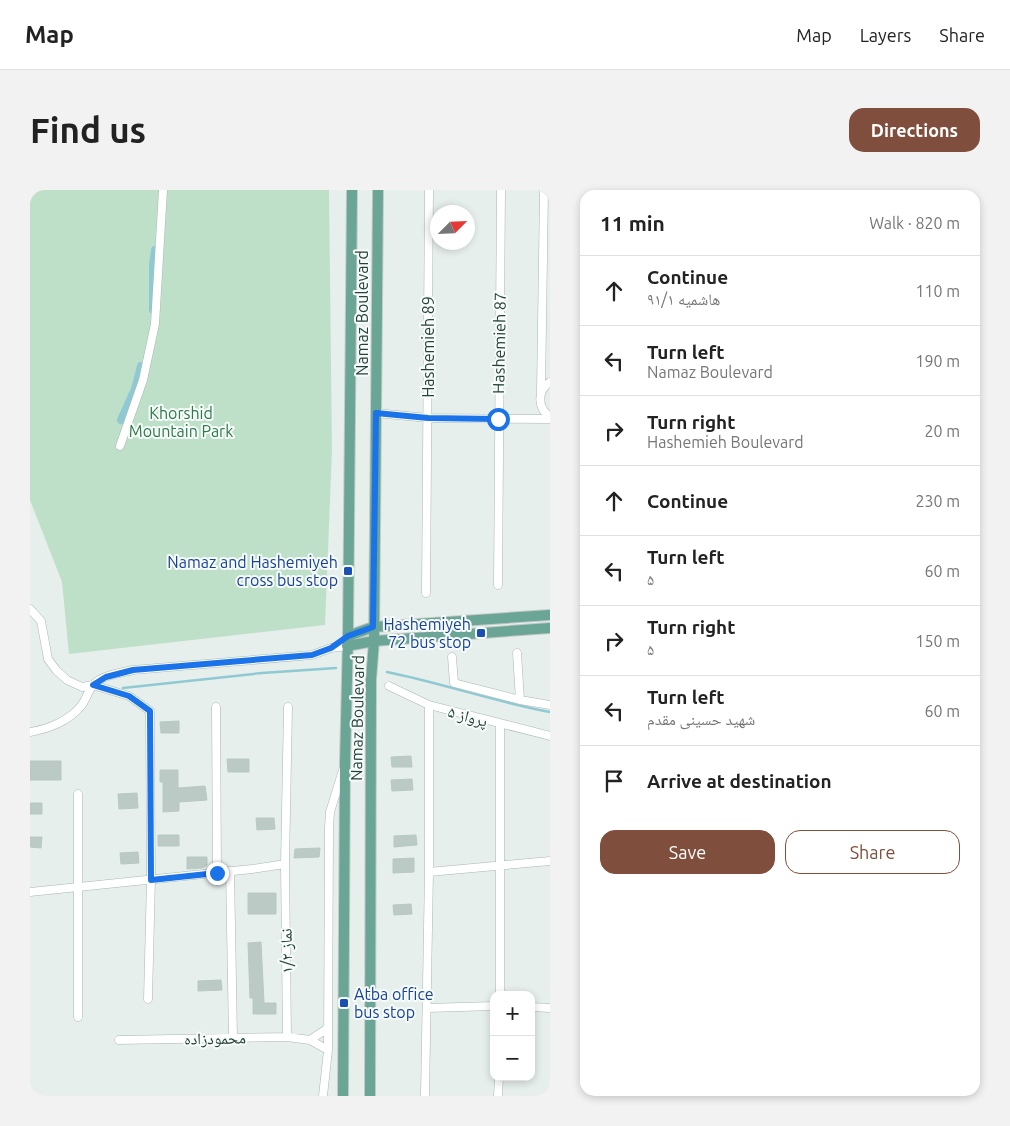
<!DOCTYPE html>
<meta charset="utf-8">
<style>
:root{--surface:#fff;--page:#f2f2f2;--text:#222;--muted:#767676;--line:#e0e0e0;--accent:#804e3d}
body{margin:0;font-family:Ubuntu,"Noto Naskh Arabic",sans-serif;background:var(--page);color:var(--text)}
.controls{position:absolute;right:15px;bottom:15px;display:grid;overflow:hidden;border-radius:10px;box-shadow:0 2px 8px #0003}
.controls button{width:45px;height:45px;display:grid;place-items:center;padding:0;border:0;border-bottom:1px solid var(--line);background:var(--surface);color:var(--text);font:25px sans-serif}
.compass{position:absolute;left:400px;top:15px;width:45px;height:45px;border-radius:50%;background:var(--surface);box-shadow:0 2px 8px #0003;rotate:66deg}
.stop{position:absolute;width:15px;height:15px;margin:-11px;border:4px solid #1a73e8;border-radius:50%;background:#fff}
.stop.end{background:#1a73e8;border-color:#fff;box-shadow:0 1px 5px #0008}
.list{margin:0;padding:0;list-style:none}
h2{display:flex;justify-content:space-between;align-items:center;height:65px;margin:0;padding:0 20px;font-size:21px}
h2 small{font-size:16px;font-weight:400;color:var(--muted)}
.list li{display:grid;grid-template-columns:32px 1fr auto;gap:15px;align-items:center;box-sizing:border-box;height:70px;padding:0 20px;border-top:1px solid var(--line)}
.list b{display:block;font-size:19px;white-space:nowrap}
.list p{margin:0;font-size:16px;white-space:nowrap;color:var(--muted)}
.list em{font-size:16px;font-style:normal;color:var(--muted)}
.actions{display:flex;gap:10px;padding:15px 20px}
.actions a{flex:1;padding:11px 0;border:1px solid var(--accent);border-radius:15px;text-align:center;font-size:18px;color:var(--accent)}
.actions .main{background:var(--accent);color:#fff}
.icon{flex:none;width:28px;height:28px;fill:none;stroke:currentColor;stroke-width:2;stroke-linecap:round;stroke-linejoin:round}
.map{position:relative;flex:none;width:520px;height:906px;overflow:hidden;border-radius:15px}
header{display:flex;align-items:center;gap:30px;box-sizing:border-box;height:70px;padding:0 25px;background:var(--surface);border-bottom:1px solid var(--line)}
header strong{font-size:24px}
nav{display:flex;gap:28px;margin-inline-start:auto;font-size:18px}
.intro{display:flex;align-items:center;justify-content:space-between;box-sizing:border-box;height:120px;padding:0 30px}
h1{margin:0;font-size:35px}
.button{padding:12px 22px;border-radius:15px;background:var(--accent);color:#fff;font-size:18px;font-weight:700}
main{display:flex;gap:30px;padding:0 30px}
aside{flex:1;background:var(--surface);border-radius:15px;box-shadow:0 2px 8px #0003}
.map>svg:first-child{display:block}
</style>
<header>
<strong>Map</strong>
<nav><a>Map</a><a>Layers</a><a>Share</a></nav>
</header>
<div class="intro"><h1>Find us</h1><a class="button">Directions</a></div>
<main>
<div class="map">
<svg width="520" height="906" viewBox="0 0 520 906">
<rect width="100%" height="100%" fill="#e6efeb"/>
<!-- green -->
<path fill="#bfe0c8" d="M0,0H299L302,260L295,435L39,464L32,392L0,310Z"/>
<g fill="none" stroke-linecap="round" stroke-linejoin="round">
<!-- stream -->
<path stroke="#8ec9d4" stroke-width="2.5" d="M357,482C412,493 465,512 520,522
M93,498L232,483L306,478"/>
<!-- canal -->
<path stroke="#8ec9d4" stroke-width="8" d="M123,120V75L125,60
M91,230L105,199L111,176"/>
</g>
<!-- building -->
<path fill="#bbcac4" stroke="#b8c9c2" d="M149,531V543H131L130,532Z
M381,566L382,577H362L361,567Z
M197,569H219V582H198Z
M0,571H31V590H0Z
M130,580H148V598L175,596L177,610L149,612V621L133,622V592H130Z
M382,589L383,600L362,601L361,590Z
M107,603L108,618L89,619L88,604Z
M0,613H12V624H0Z
M226,628H244L245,639L227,640Z
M128,645H149V656H128Z
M386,645L387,655L364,657V646Z
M0,647H12L11,658L0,657Z
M290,658L289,667L264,668L265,659Z
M108,662L109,673L91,674L90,663Z
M157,667H177V675L172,678L157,679Z
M384,668V682L363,683V669Z
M218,703H246V724H218Z
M381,714L382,724L364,725L363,715Z
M231,752L234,813H246V824H223V808H220L218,753Z
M191,790L192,800L168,801V791Z"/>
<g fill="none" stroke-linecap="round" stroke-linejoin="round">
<!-- minor casing -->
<g stroke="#a8b8b2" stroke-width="9">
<path id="minor" d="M520,192C507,201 507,217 520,227
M511,201L514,0
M346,223L398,228L520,229
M90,256L113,190L125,134L133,0
M468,395L471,0
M396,403L399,0
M0,419L11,431L18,469L26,480L37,490L52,497L63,495L99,506L120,521L121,689L118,809
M487,463L490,510
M422,467L424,493L490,510L520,515
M359,496L399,515L520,546
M186,517L187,683
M0,542C18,539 39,531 51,516C56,510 58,501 63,495C72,485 90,483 103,480L282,465L301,458L317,456
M48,604V827
M200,681L203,848
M399,682L520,671
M0,702L222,679L255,674
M470,805V534
M501,817L520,818
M397,818L464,816
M257,847L255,674L258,517
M89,850L257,847L280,850L298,860
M280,850L298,838
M293,906L298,860L299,638L300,622L313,580
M395,906L399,682V515
M468,906L469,887"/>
</g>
<!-- major casing -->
<g stroke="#c2cac8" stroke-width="12">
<path id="major" d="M318,446L343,437L520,425
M317,456L344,451L520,438
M313,906L315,573L318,446L322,0
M340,906L341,490L344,451L348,0"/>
</g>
<!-- minor -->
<use href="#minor" stroke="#fff" stroke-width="8"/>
<!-- major -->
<use href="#major" stroke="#6aa596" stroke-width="10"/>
</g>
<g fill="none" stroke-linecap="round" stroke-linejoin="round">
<!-- route -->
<path stroke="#1a73e8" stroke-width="6" d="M187,683L121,690L120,521L99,506L63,495L76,487L103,480L282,465L301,458L318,446L343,437L346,223L398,228L468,229"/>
</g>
<!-- markers -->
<g fill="#1a4fb4" stroke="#f7fbf9" stroke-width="2">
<rect x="313" y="376" width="10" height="10" rx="2.5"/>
<rect x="446" y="438" width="10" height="10" rx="2.5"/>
<rect x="309" y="808" width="10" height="10" rx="2.5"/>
</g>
<g text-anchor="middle" stroke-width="4" stroke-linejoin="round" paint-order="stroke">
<!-- street labels -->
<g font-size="16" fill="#24423a" stroke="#f7fbf9">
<text transform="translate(332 123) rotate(-90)" y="6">Namaz Boulevard</text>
<text transform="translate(469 153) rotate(-89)" y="6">Hashemieh 87</text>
<text transform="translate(398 157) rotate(-90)" y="6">Hashemieh 89</text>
<text transform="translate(438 526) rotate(15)" y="6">پرواز ۵</text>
<text transform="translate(327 528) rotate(-89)" y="6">Namaz Boulevard</text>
<text transform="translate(256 761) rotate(-91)" y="6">نماز ۱/۲</text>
<text transform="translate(185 848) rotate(-1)" y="6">محمودزاده</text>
</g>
<!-- park labels -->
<g font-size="16" fill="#2d7a4b" stroke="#f7fbf9">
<text x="151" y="229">Khorshid<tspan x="151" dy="18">Mountain Park</tspan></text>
</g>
<!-- transit labels -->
<g font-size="16" fill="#164399" stroke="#f7fbf9" text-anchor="end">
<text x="308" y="378">Namaz and Hashemiyeh<tspan x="308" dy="18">cross bus stop</tspan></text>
<text x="441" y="440">Hashemiyeh<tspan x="441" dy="18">72 bus stop</tspan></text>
<text x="324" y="810" text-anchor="start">Atba office<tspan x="324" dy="18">bus stop</tspan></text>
</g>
</g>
</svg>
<div class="controls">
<button>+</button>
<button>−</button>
</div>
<svg class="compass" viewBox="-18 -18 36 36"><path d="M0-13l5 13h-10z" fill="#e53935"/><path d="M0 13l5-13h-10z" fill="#767676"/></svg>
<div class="stop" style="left:468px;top:229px"></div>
<div class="stop end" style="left:187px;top:683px"></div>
</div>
<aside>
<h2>11 min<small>Walk · 820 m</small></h2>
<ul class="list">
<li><svg class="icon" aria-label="ahead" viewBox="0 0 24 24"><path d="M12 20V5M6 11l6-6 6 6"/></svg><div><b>Continue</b><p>هاشمیه ۹۱/۱</p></div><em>110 m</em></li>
<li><svg class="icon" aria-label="left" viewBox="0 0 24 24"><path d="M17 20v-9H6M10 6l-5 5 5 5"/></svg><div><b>Turn left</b><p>Namaz Boulevard</p></div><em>190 m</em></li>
<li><svg class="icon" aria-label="right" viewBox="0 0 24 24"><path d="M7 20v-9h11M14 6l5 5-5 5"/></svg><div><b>Turn right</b><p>Hashemieh Boulevard</p></div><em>20 m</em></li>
<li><svg class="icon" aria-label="ahead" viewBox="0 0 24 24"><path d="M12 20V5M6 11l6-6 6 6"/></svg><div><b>Continue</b></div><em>230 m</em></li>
<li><svg class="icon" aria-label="left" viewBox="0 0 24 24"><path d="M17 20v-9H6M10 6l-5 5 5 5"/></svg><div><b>Turn left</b><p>۵</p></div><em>60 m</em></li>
<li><svg class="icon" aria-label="right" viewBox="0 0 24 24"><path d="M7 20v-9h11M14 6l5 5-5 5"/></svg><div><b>Turn right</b><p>۵</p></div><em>150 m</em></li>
<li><svg class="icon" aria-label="left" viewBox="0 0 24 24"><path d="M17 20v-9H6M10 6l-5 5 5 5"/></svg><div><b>Turn left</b><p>شهید حسینی مقدم</p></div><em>60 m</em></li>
<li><svg class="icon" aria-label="arrive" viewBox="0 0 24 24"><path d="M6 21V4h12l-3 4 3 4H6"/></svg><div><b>Arrive at destination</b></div></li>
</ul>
<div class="actions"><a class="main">Save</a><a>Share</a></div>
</aside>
</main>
